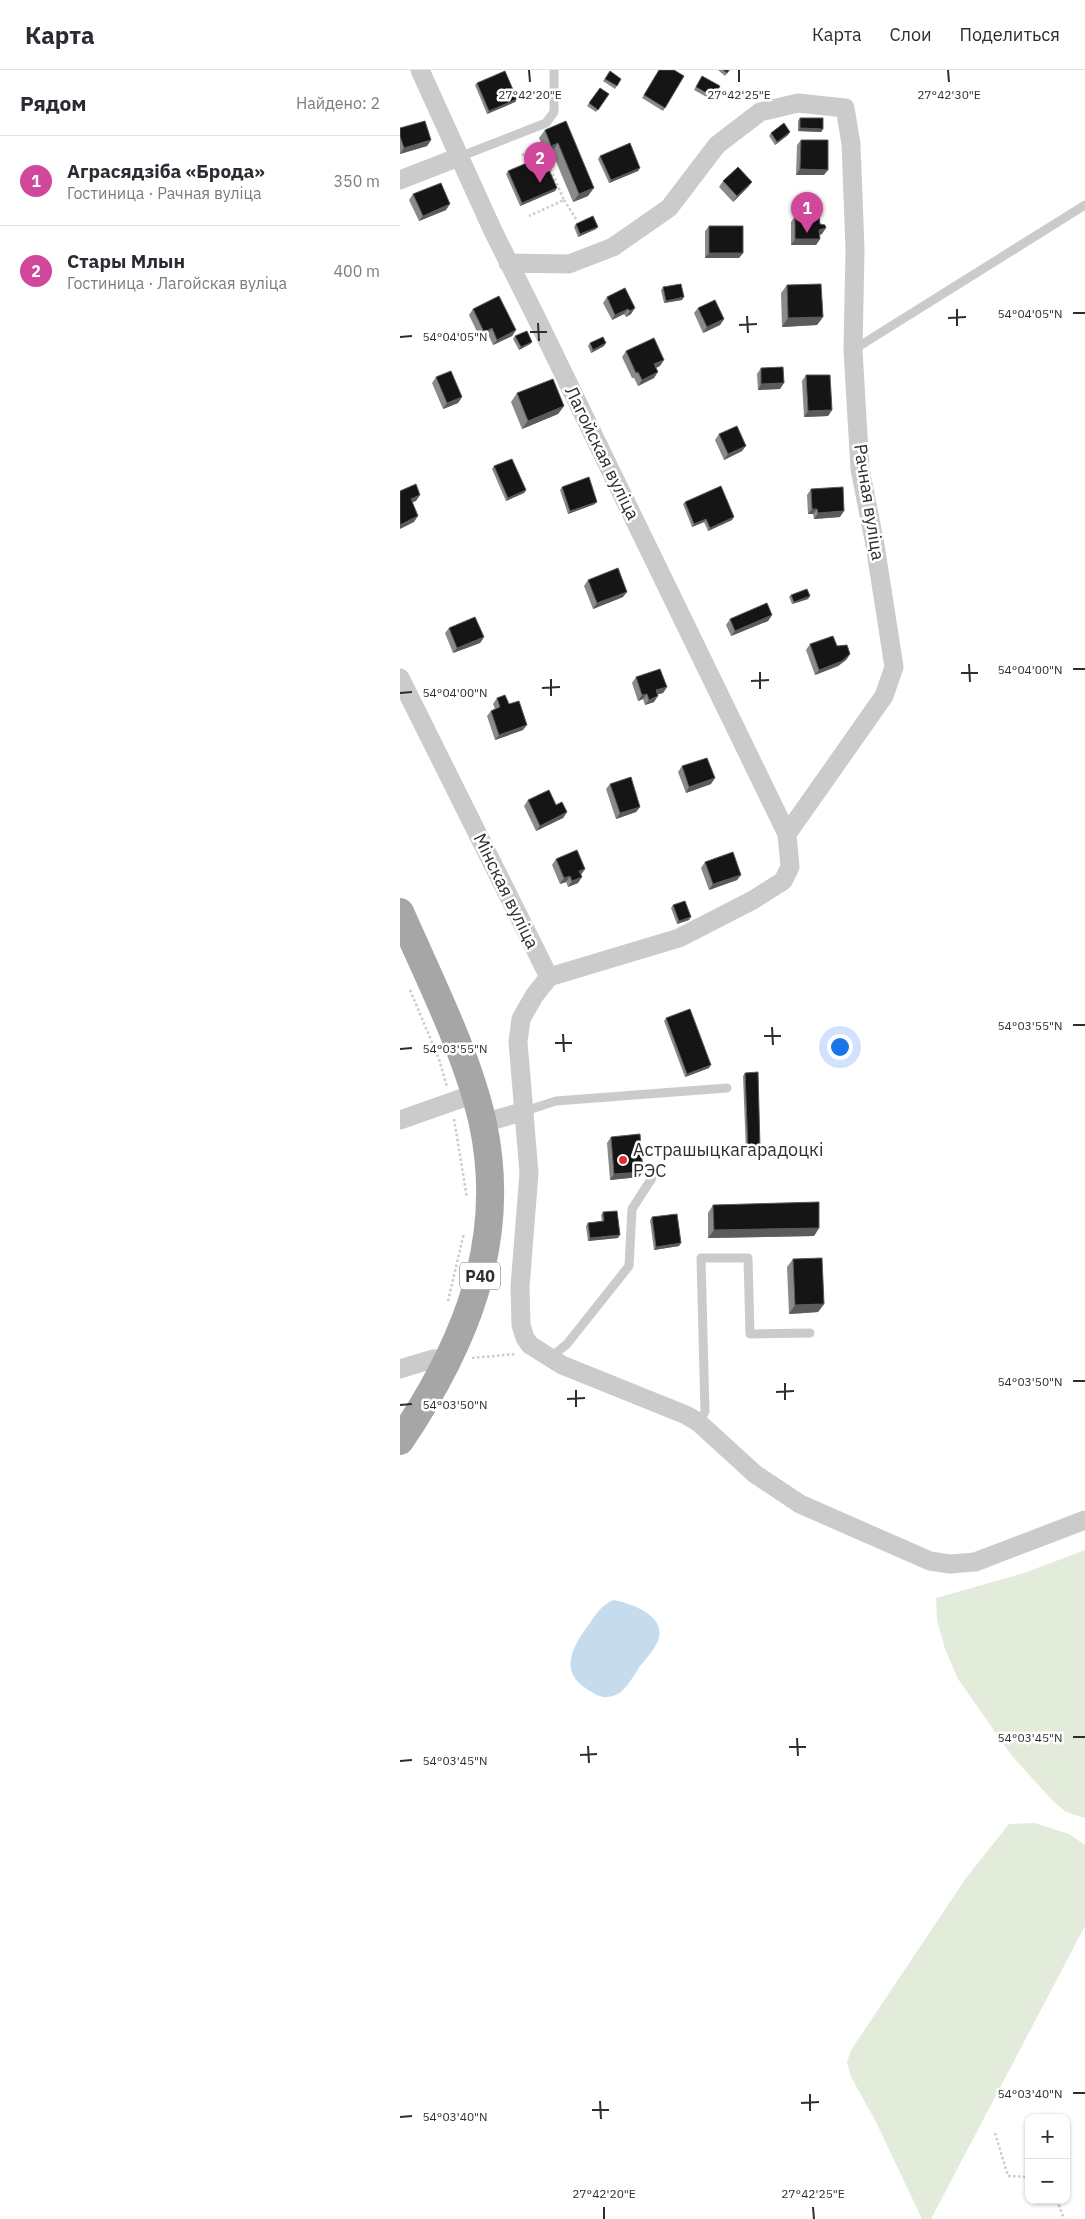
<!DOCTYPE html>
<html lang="ru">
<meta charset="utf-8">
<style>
:root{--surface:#fff;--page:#f7f7f7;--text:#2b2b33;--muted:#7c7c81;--line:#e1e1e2;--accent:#d93025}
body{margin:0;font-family:"IBM Plex Sans",sans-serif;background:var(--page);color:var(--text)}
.controls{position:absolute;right:15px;bottom:15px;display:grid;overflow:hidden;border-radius:10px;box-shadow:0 1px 4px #0004}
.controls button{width:45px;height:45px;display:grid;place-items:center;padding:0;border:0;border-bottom:1px solid var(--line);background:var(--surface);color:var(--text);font:25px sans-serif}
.you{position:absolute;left:439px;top:976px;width:18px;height:18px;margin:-12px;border:4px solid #fff;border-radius:50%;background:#1a73e8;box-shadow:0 0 0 8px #1a73e833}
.badge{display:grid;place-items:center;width:32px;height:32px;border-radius:50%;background:var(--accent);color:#fff;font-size:16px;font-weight:700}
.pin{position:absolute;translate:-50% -41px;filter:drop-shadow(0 1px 2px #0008)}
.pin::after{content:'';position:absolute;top:26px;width:18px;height:15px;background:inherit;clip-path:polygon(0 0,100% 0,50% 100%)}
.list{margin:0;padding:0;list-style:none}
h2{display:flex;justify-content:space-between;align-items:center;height:65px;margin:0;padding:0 20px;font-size:21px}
h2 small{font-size:16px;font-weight:400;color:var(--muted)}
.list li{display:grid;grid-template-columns:32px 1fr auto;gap:15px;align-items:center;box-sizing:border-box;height:90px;padding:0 20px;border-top:1px solid var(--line)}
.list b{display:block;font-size:19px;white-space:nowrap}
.list p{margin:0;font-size:16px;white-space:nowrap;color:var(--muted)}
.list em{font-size:16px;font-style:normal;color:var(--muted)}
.map{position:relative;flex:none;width:685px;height:2149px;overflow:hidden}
header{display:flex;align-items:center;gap:30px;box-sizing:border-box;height:70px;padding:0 25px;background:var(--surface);border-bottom:1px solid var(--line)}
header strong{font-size:24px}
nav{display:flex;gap:28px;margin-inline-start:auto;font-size:18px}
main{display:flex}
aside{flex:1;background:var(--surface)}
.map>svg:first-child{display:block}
</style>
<header>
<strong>Карта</strong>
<nav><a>Карта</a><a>Слои</a><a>Поделиться</a></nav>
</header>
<main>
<aside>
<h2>Рядом<small>Найдено: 2</small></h2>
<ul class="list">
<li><span class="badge" style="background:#d1479c">1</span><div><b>Аграсядзіба «Брода»</b><p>Гостиница · Рачная вуліца</p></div><em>350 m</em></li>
<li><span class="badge" style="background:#d1479c">2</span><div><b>Стары Млын</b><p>Гостиница · Лагойская вуліца</p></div><em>400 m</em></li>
</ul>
</aside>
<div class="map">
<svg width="685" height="2149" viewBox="0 0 685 2149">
<rect width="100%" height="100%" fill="#fff"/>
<!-- green -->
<path fill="#e3ecdb" d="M685,1480V1748L666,1742L652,1730L612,1686L558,1609L545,1579L537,1550L536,1528L624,1503Z
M635,1753L669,1764L685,1775V1856L531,2149H522L476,2052L451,2007L447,1992L451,1980L566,1808L609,1754Z"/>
<!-- water -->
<path fill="#c6dbec" d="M213,1530C231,1533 268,1546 258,1571C254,1580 246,1589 240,1596C232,1608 224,1626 208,1627C200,1628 193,1623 187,1619C159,1602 172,1578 187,1557C195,1546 200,1536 213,1530Z"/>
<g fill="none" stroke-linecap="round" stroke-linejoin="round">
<!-- path -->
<path stroke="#cbcbcb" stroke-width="2.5" stroke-dasharray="2.5 2.5" stroke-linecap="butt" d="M122,85L141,77L164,130L129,146
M164,130L176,149
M10,920L39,989L47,1017
M54,1049L67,1128
M48,1231L64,1163
M72,1288L116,1284
M595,2063L608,2106L629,2107
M657,2130L664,2149"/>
<!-- service -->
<path stroke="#cbcbcb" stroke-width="9" d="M59,87L146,53L154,42V0
M453,280L685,135
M125,1041L156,1031L327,1018
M150,1288L167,1274L229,1196L232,1139L252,1108
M298,1352L305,1342L301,1188H348L350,1264L410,1263"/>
<!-- minor -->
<path stroke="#cbcbcb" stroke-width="19" d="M20,0L93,161L136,247L387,764L390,797L383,811L353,830L279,868L149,907
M0,110L59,87
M108,193L169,194L213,177L269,138L317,75L360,42L398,33L445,38L451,74L455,179L453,280L460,399L475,475L494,597L484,626L387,764
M0,608L149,907
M149,907L134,926L121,949L118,972L129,1103L120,1217L121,1255L125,1268L130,1275L162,1295L286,1345L298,1352L355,1404L400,1434L530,1491L550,1494L575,1492L685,1450
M0,1050L74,1024
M83,1053L125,1041
M0,1299L33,1289L51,1288"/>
<!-- primary -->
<path stroke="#a6a6a6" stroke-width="28" d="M0,842C29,908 68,985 83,1054C108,1172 65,1275 0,1371"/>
</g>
<!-- wall -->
<path fill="#8a8a8a" d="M259,0L284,6L263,41L242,28Z
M318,0H330L325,6Z
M210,1L221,9L215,19L203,11Z
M300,9L314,27L312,30L294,20Z
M77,13L117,29L115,32L87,44L75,15Z
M200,18L209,24L196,42L187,36Z
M400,48L423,59L421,62L398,61V51Z
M166,51L188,126L173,132L152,82L146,84L139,68L145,60Z
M0,58L31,70L27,76L0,84Z
M371,63L388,65L375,75L369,66Z
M401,70L424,105H396L397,75Z
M200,86L240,98L238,101L209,113L198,89Z
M108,101L157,118L155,121L120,136L106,104Z
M323,111L352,112L348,117L333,132L319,117Z
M13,124L46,140L19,151L9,130Z
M395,146L420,154L422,164L420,165V169L416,175H391V152Z
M176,154L196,159L178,167L174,157Z
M309,156L343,183L339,188H305V161Z
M387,215L423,247L417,255L382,257L381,223Z
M263,217L282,230L264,233L261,220Z
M225,218L231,244L226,247L224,244L212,250L203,233L207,227Z
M298,238L324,249L320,255L303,263L294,243Z
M73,239L116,260L112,266L93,275L88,264L80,268L69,245Z
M115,266L132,272L130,274L119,280L113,269Z
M190,273L204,276L191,283L188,276Z
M226,281L260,296L256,298L254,308L238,316L234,308H232L222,287Z
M361,298L380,319L358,320L357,304Z
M406,305L432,340L428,346L404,347L402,311Z
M36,307L62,327L58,333L43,339L32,313Z
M117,323L164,336L158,344L122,359L111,332Z
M319,364L342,381L324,390L315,370Z
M94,396L126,420L124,423L106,431L92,399Z
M162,417L195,434L168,444L160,420Z
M411,419L440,447L414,449L413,444H408L407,425Z
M285,432L332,450L308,461L304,452L292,457L283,434Z
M188,510L223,527L193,539L184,516Z
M391,525L410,526L408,529L392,534L389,527Z
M372,545L368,551L331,566L326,555L330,549Z
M49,558L84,567L80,573L53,583L45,563Z
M410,574L450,584L446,590L438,596L415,605L406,580Z
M236,607L267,617L263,623L257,624L254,632L245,635L243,629L238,631L232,613Z
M97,628L109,634L123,660L95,670L87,646L91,641L95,639L93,634Z
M282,696L311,714L286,723L278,702Z
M210,714L240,737L236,742L216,749L206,719Z
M128,730L167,742L163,748L136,761L124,736Z
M156,789L185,799L181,805L178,813L168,817L166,812L160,814L152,795Z
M305,792L341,805L337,810L309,820L301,798Z
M273,835L289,850L277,854L271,838Z
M266,948L309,998L285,1007L264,951Z
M345,1003L358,1081L346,1082L343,1006Z
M211,1067L239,1107L210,1110L207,1073Z
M313,1135L419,1158L414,1166L308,1168V1143Z
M203,1142L218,1168L188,1171L186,1156L188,1153L202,1151L201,1145Z
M252,1147L279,1176L254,1180L250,1150Z
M393,1189L424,1234L418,1242L389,1244L387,1197Z"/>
<!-- shaded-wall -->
<path fill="#5b5b5b" d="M117,29L115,32L87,44L89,41Z
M400,58L423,59L421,62L398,61Z
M390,62L388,65L375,75L377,72Z
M31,70L27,76L0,84L4,78Z
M158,73L152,82L146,84L151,76Z
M240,98L238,101L209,113L211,110Z
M400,99L428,100L424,105H396Z
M352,112L348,117L333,132L337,126Z
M157,118L155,121L120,136L122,133Z
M194,118L188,126L173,132L179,124Z
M50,134L46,140L19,151L23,146Z
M198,157L196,159L178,167L180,164Z
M426,158L422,164L415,166L419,160Z
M395,169H420L416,175H391Z
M309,183H343L339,188H305Z
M284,227L282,230L264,233L266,231Z
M235,238L231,244L226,247L230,241Z
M228,239L224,244L212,250L215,245Z
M423,247L417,255L382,257L388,248Z
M324,249L320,255L303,263L307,257Z
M92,258L88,264L80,268L84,262Z
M116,260L112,266L93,275L97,270Z
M132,272L130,274L119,280L121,277Z
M206,273L204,276L191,283L193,280Z
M264,290L260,296L250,300L254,294Z
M258,302L254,308L238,316L242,310Z
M384,313L380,319L358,320L361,314Z
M62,327L58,333L43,339L47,333Z
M164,336L158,344L122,359L128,351Z
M432,340L428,346L404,347L408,341Z
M346,376L342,381L324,390L328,384Z
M126,420L124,423L106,431L108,428Z
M20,425L16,431L7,435L11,429Z
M197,432L195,434L168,444L170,441Z
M412,439H417L413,444H408Z
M444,441L440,447L414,449L418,443Z
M18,446L14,452L0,459V455Z
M334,447L332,450L308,461L310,458Z
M306,449L304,452L292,457L294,454Z
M227,522L223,527L193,539L197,533Z
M410,526L408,529L392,534L394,532Z
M372,545L368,551L331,566L335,561Z
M84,567L80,573L53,583L57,578Z
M450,584L446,590L438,596L415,605L419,600Z
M267,617L263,623L252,626L256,620Z
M247,624L243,629L238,631L242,625Z
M258,626L254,632L245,635L249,630Z
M127,655L123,660L95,670L99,665Z
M315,708L311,714L286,723L289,717Z
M240,737L236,742L216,749L220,743Z
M167,742L163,748L136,761L140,756Z
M185,799L181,804L175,807L179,801Z
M341,805L337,810L309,820L313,814Z
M170,806L166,812L160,814L164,808Z
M182,807L178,813L168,817L172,811Z
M291,847L289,850L277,854L279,851Z
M311,995L309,998L285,1007L287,1004Z
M360,1078L358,1081L346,1082L348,1079Z
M243,1102L239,1107L210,1110L214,1104Z
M419,1158L414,1166L308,1168L314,1160Z
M220,1165L218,1168L188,1171L190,1168Z
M281,1173L279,1176L254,1180L256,1177Z
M424,1234L418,1242L389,1244L395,1235Z"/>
<!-- building -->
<path fill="#151515" stroke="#5b5b5b" d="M259,0H274L284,6L265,38L244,25Z
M323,0H329L327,3Z
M105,1L117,29L89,41L77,13Z
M210,1L221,9L217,16L205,9Z
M302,6L320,16L314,27L296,17Z
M200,18L209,24L198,40L189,33Z
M400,48H423V59L400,58Z
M25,51L31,70L4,78L0,66V58Z
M166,51L194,118L179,124L158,73L151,76L145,60Z
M384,53L390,62L377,72L371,63Z
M401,70H428V100L400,99Z
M230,73L240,98L211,110L200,86Z
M143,86L157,118L122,133L108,101Z
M338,97L352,112L337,126L323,111Z
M41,113L50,134L23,146L13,124Z
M193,146L198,157L180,164L176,154Z
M395,146H419L420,154L425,155L426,158L419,160L420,169H395Z
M309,156H343V183H309Z
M281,214L284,227L266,231L263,217Z
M421,214L423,247L388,248L387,215Z
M225,218L235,238L230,241L228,239L215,245L207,227Z
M99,226L116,260L97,270L92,258L84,262L73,239Z
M315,230L324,249L307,257L298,238Z
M127,261L132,272L121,277L115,266Z
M203,267L206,273L193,280L190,273Z
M254,268L264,290L254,294L258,302L242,310L238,302L236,303L226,281Z
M383,297L384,313L361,314V298Z
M51,301L62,327L47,333L36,307Z
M406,305H430L432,340L408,341Z
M153,309L164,336L128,351L117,323Z
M337,356L346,376L328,384L319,364Z
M112,389L126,420L108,428L94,396Z
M189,407L197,432L170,441L162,417Z
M16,414L20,425L11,429L18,446L0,455V421Z
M321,416L334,447L310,458L306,449L294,454L285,432Z
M443,417L444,441L418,443L417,439H412L411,419Z
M218,498L227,522L197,533L188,510Z
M407,519L410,526L394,532L391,525Z
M367,533L372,545L335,561L330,549Z
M75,547L84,567L57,578L49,558Z
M433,566L437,576L447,575L450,584L442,591L419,600L410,574Z
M260,599L267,617L256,620L258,626L249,630L247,624L242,625L236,607Z
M105,625L109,634L119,631L127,655L99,665L91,641L100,637L97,628Z
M307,688L315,708L289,717L282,696Z
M231,707L240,737L220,743L210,714Z
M149,720L156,735L162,732L167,742L140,756L128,730Z
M177,780L185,799L179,801L182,807L172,811L170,806L164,808L156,789Z
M333,782L341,805L313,814L305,792Z
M285,831L291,847L279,851L273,835Z
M290,939L311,995L287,1004L266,948Z
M358,1002L360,1078L348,1079L345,1003Z
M240,1064L243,1102L214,1104L211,1067Z
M419,1132V1158L314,1160L313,1135Z
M217,1141L220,1165L190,1168L188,1153L204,1151L203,1142Z
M277,1144L281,1173L256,1177L252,1147Z
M422,1188L424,1234L395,1235L393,1189Z"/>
<!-- ticks -->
<path fill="none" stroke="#2e2e2e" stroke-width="2" d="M129,0L130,12M339,0V12M548,0L549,12M557,239V256M673,243H685M347,246L348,263M548,248L566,247M138,253L139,271M339,255L357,254M130,262H147M0,267L12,266M569,594L570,612M673,599H685M360,602V619M561,603H578M151,609V626M351,611L369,610M142,618L160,617M0,623L12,622M673,955H685M372,957L373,975M163,964L164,982M364,966H381M155,973H172M0,979L12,978M673,1311H685M385,1313V1330M176,1320V1337M376,1322L394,1321M167,1329L185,1328M0,1335L12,1334M673,1667H685M397,1668L398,1686M188,1676L189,1693M389,1677H406M180,1685L197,1684M0,1691L12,1690M673,2023H685M410,2024V2041M200,2031L201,2049M401,2033L419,2032M192,2040H209M0,2047L12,2046M204,2137V2149M413,2137L414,2149"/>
<!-- markers -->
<circle fill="#eb2a2b" stroke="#fff" stroke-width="2" cx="223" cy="1090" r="5"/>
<g text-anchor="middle" stroke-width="5" stroke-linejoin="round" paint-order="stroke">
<!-- shield labels -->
<rect fill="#fff" stroke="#6d6d6d" stroke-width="1" x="60" y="1192.5" width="40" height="27" rx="4"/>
<g font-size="16" font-weight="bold" fill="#2e2e2e">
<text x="80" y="1212">Р40</text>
</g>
<!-- street labels -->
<g font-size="18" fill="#2e2e2e" stroke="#fff">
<text transform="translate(202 383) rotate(64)" y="6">Лагойская вуліца</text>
<text transform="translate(469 432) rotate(81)" y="6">Рачная вуліца</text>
<text transform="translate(106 821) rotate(64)" y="6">Мінская вуліца</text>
</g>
<!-- poi labels -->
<g font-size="18" fill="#2e2e2e" stroke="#fff" text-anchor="start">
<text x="233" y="1086">Астрашыцкагарадоцкі<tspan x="233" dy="21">РЭС</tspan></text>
</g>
</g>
<g font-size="12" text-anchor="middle" fill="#2e2e2e" stroke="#fff" stroke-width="5" stroke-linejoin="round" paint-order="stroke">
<text x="130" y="29">27°42'20"E</text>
<text x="339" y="29">27°42'25"E</text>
<text x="549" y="29">27°42'30"E</text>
<text x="630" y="248">54°04'05"N</text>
<text x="55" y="271">54°04'05"N</text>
<text x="630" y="604">54°04'00"N</text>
<text x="55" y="627">54°04'00"N</text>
<text x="630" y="960">54°03'55"N</text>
<text x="55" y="983">54°03'55"N</text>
<text x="630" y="1316">54°03'50"N</text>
<text x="55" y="1339">54°03'50"N</text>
<text x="630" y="1672">54°03'45"N</text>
<text x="55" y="1695">54°03'45"N</text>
<text x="630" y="2028">54°03'40"N</text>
<text x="55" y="2051">54°03'40"N</text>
<text x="204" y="2128">27°42'20"E</text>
<text x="413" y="2128">27°42'25"E</text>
</g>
</svg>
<div class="controls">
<button>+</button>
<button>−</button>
</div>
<div class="you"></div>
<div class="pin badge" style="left:407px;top:163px;background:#d1479c">1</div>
<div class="pin badge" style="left:140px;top:113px;background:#d1479c">2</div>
</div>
</main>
